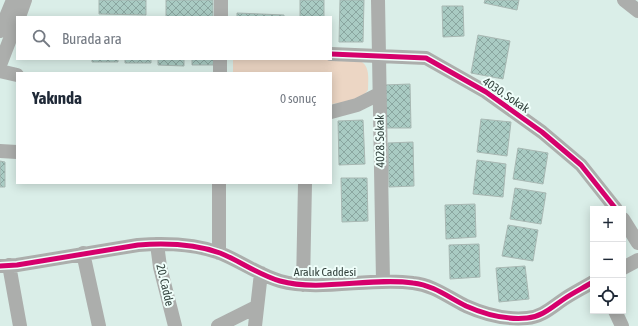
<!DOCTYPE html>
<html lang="tr">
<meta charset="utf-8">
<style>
:root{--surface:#fff;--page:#f6f6f7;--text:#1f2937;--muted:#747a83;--line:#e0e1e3}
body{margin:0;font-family:"Asap Condensed",sans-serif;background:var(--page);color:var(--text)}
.controls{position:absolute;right:12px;bottom:12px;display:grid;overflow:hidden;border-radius:0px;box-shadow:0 2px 10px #0003}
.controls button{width:36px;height:36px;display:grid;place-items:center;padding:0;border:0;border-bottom:1px solid var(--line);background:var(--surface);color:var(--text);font:20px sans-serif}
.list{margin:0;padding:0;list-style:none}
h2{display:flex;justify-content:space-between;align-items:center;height:52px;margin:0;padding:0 16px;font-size:17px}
h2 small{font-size:13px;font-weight:400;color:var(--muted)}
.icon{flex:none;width:22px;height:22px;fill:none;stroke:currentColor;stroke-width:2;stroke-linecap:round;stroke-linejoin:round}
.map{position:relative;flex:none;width:638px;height:326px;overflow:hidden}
.search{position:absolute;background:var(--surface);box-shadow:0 2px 10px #0003;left:16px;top:16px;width:316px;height:44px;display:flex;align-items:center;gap:10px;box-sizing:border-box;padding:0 14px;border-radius:0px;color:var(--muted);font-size:15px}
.panel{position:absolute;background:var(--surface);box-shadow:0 2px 10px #0003;left:16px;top:72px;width:316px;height:112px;border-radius:0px}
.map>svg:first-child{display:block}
</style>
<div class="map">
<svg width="638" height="326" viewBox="0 0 638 326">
<defs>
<pattern id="building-cross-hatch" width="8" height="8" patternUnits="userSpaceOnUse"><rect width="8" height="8" fill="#a9cbc3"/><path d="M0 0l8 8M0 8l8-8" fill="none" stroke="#8aa6a0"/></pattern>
</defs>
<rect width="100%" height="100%" fill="#daeee8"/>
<!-- park -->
<path fill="#ecd6c4" d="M235,59H357C371,65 368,77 368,90C359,102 346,102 331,104V73H233V60Z"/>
<!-- building -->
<path fill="url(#building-cross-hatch)" stroke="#a8b8b3" d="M99,0H146V15L99,14Z
M166,0H213V17H166Z
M300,0H324V17H300Z
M340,0H364L363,42H339Z
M485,0H519L517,10L484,3Z
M442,6H463L464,36L443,37Z
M237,13L284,15V17H237Z
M478,35L510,41L503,79L471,73Z
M92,59H118V62H92Z
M125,59H151V63H125Z
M158,59H184V66L158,65Z
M192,59H214L213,65H192Z
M410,84L411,128H385L384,85Z
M481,119L511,122L507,156L477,152Z
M363,120L365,164L339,165L338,121Z
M413,142L414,186L389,187L388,143Z
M518,148L548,153L543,184L513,179Z
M477,160L506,164L503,197L473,194Z
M0,161L5,162V187H0Z
M341,178H367L368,221L342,222Z
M515,188L546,193L541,224L510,219Z
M475,204L476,237L446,239L445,205Z
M508,225L538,230L533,261L502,256Z
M479,244L480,277L450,279L449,245Z
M525,266L529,299L499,302L496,268Z"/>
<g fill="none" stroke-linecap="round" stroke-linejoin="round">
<!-- minor -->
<path stroke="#acaeac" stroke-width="14" d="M378,0L383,281
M624,0L638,11
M19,17L25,0
M221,17V0
M0,31L13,0
M331,54L426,58L486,92L542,132L581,165L616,209
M0,65L17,21
M0,71L17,75
M220,73V59
M331,112L357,105L379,94
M0,151L17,152
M623,219L638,243
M157,244L160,267L175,326
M83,253L99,326
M219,253V183
M9,265L20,326
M0,266L17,265L138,245C164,243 195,244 220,253C240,261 259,275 280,281C320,292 371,277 413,283C433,285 448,297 466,306C486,315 505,320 527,318C542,317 552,307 564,299C573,293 583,288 593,282
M623,268L638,260
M303,285L305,183
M615,311L622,326
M218,326L256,307
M255,326L261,273"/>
<!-- cycleway casing -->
<g stroke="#effefa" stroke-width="8">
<path id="cycleway" d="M331,54L426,58L486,92L542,132L581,165L616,209
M0,266L17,265L138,245C164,243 195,244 220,253C240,261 259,275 280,281C320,292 371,277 413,283C433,285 448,297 466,306C486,315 505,320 527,318C542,317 552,307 564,299C573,293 583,288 593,282"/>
</g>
<!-- cycleway -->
<use href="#cycleway" stroke="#d6006c" stroke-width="5"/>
</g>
<g text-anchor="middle" stroke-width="4" stroke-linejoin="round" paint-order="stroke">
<!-- street labels -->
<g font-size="12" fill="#31403b" stroke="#effefa">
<text transform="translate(506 95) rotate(34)" y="4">4030. Sokak</text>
<text transform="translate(380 141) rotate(-91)" y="4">4028. Sokak</text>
<text x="325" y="276">Aralık Caddesi</text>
<text transform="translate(165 285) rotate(77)" y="4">20. Cadde</text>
</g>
</g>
</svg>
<div class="controls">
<button>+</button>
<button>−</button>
<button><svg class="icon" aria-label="locate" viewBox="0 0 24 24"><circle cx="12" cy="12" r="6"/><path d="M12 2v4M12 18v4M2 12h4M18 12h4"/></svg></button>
</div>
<div class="search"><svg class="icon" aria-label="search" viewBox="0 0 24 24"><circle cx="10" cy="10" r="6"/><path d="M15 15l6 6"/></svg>Burada ara</div>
<section class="panel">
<h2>Yakında<small>0 sonuç</small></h2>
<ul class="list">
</ul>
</section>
</div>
